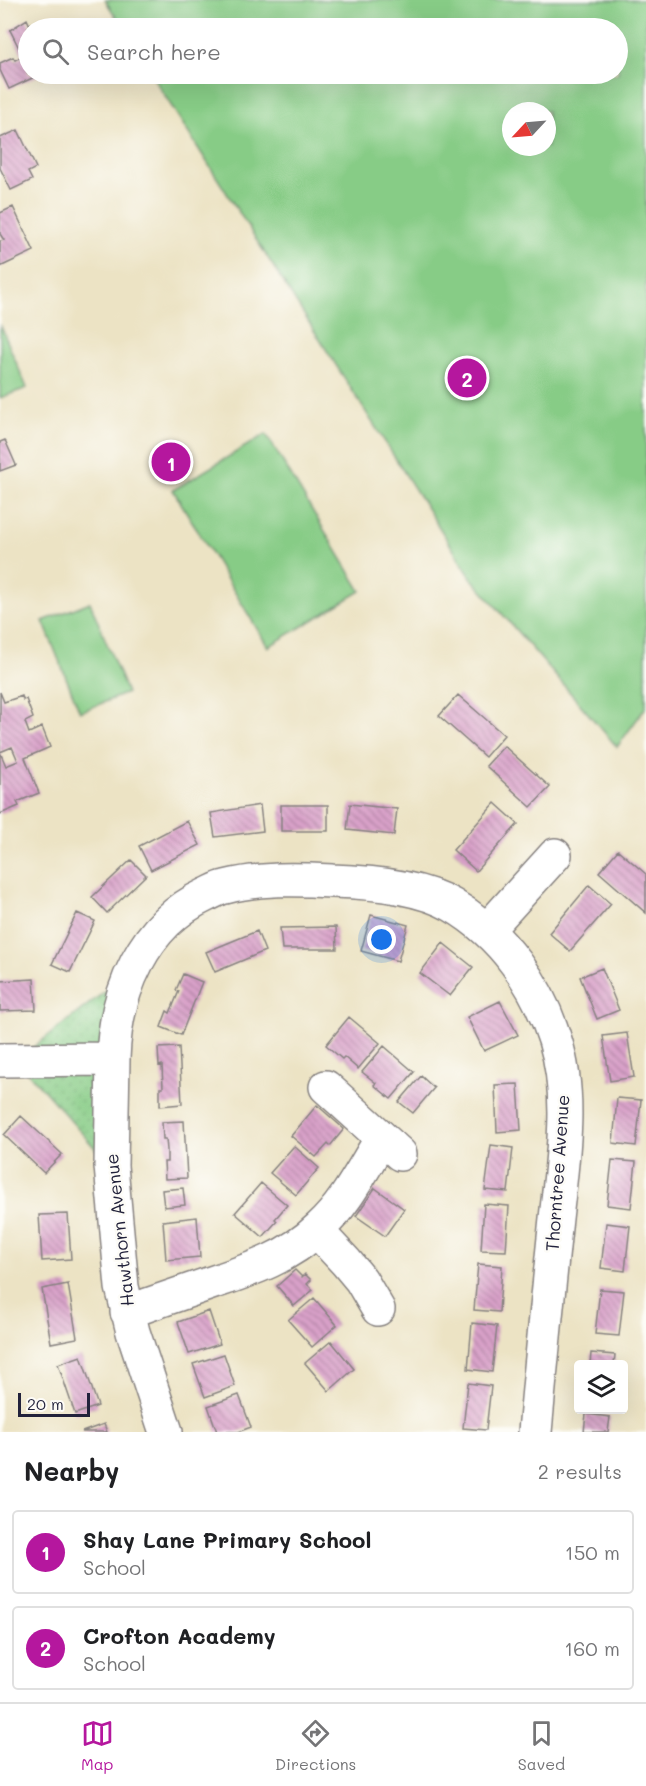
<!DOCTYPE html>
<style>
:root{--surface:#fff;--page:#f6f6f6;--text:#202124;--muted:#757577;--line:#e0e0e0;--accent:#b5179e}
body{margin:0;font-family:Mali,sans-serif;background:var(--page);color:var(--text)}
.controls{position:absolute;right:18px;bottom:18px;display:grid;overflow:hidden;border-radius:6px;box-shadow:0 6px 24px #0002}
.controls button{width:54px;height:54px;display:grid;place-items:center;padding:0;border:0;border-bottom:2px solid var(--line);background:var(--surface);color:var(--text);font:30px sans-serif}
.compass{position:absolute;left:502px;top:102px;width:54px;height:54px;border-radius:50%;background:var(--surface);box-shadow:0 6px 24px #0002;rotate:244deg}
.scale{position:absolute;left:18px;bottom:15px;width:72px;box-sizing:border-box;padding-left:6px;border:3px solid #22223b;border-top:0;font-size:16px;line-height:21px;white-space:nowrap;color:#22223b;-webkit-text-stroke:4px #fdfcf7;paint-order:stroke}
.you{position:absolute;left:382px;top:940px;width:21px;height:21px;margin:-15px;border:4px solid #fff;border-radius:50%;background:#1a73e8;box-shadow:0 0 0 9px #1a73e833}
.badge{display:grid;place-items:center;width:39px;height:39px;border-radius:50%;background:var(--accent);color:#fff;font-size:20px;font-weight:700}
.pin{position:absolute;translate:-50% -50%;border:3px solid #fff;box-shadow:0 2px 6px #0006}
.list{margin:0;padding:0;list-style:none}
h2{display:flex;justify-content:space-between;align-items:center;height:78px;margin:0;padding:0 24px;font-size:26px}
h2 small{font-size:20px;font-weight:400;color:var(--muted)}
.list li{display:grid;grid-template-columns:39px 1fr auto;gap:18px;align-items:center;box-sizing:border-box;height:84px;margin:0 12px 12px;padding:0 12px;border:2px solid var(--line);border-radius:6px}
.list b{display:block;font-size:22px;white-space:nowrap}
.list p{margin:0;font-size:20px;white-space:nowrap;color:var(--muted)}
.list em{font-size:20px;font-style:normal;color:var(--muted)}
.icon{flex:none;width:33px;height:33px;fill:none;stroke:currentColor;stroke-width:2;stroke-linecap:round;stroke-linejoin:round}
.map{position:relative;flex:none;width:646px;height:1432px;overflow:hidden}
.search{position:absolute;background:var(--surface);box-shadow:0 6px 24px #0002;left:18px;right:18px;top:18px;height:66px;display:flex;align-items:center;gap:15px;box-sizing:border-box;padding:0 21px;border-radius:33px;color:var(--muted);font-size:22px}
.sheet{height:270px;background:var(--surface)}
nav{display:flex;justify-content:space-around;align-items:center;box-sizing:border-box;height:84px;border-top:2px solid var(--line);background:var(--surface);font-size:16px;color:var(--muted)}
nav a{display:grid;justify-items:center;gap:3px}
nav .on{color:var(--accent)}
.map>svg:first-child{display:block}
</style>
<div class="map">
<svg width="646" height="1432" viewBox="0 0 646 1432">
<defs>
<pattern id="grass-dots" width="8" height="8" patternUnits="userSpaceOnUse" patternTransform="scale(1.5)"><rect width="8" height="8" fill="#87cc86"/><path d="M2 2h.1M6 6h.1" fill="none" stroke="#74af75" stroke-width="1.8" stroke-linecap="round"/></pattern>
<pattern id="building-back-hatch" width="6" height="6" patternUnits="userSpaceOnUse" patternTransform="scale(1.5)"><rect width="6" height="6" fill="#d9a1c9"/><path d="M-1 5l2 2M0 0l6 6M5-1l2 2" fill="none" stroke="#b083a4"/></pattern>
</defs>
<rect width="100%" height="100%" fill="#fdfcf7"/>
<filter id="ink" filterUnits="userSpaceOnUse"><feTurbulence type="fractalNoise" baseFrequency=".0167" numOctaves="2"/><feDisplacementMap in="SourceGraphic" scale="12" xChannelSelector="R" yChannelSelector="G"/><feConvolveMatrix kernelMatrix="1 2 1 2 8 2 1 2 1" color-interpolation-filters="sRGB"/></filter>
<filter id="wash" filterUnits="userSpaceOnUse"><feTurbulence type="fractalNoise" baseFrequency=".008" numOctaves="4" result="noise"/><feDisplacementMap in="SourceGraphic" scale="24" xChannelSelector="R" yChannelSelector="G"/><feGaussianBlur stdDeviation="1.35" result="paint"/><feColorMatrix in="noise" values="0 0 0 0 0 0 0 0 0 0 0 0 0 0 0 0 0 1.4 0 .05"/><feComposite in="paint" operator="in"/></filter>
<g filter="url(#wash)">
<rect width="100%" height="100%" fill="#ece3c4"/>
<!-- grass -->
<path fill="url(#grass-dots)" stroke="#547760" stroke-width="1.5" d="M134,969L111,1166L17,1060Z"/>
<!-- park -->
<path fill="#87cc86" stroke="#547760" stroke-width="1.5" fill-rule="evenodd" d="M105,0H646V707L617,747L472,579L151,74H618V28H123ZM511,111H547V147H511Z
M0,324L27,388L0,398Z
M266,434L361,591L268,647L173,490Z
M90,602L127,693L80,712L43,621Z"/>
<g id="blocks">
<!-- building -->
<path fill="url(#building-back-hatch)" d="M27,19L31,28H28V74H41L9,89L0,70V63L13,57L15,60L23,56L10,30Z
M18,130L36,168L28,172L32,180L11,190L0,168V138Z
M13,207L34,251L0,267V241L4,240L0,234V213Z
M5,440L16,465L0,471V442Z
M0,692L4,702L22,696L23,700L26,699L33,718L25,722L29,733L42,727L50,747L25,758L39,793L17,802L19,806L0,814V752L6,766L18,761L12,747L0,752Z
M458,695L504,735L485,757L439,716Z
M504,746L550,787L531,807L486,766Z
M495,803L518,824L476,871L453,850Z
M350,804L397,809L394,835L347,830Z
M260,805L263,831L215,837L211,813Z
M281,805H328V831H281Z
M187,821L200,845L151,870L139,846Z
M618,850L646,874V913L599,872Z
M131,860L146,875L107,913L92,897Z
M589,885L611,904L570,951L549,933Z
M77,913L95,921L70,972L52,964Z
M371,915L408,925L398,961L361,951Z
M336,927L337,949H282L280,928Z
M257,931L265,951L215,972L206,952Z
M443,943L473,967L450,996L420,973Z
M602,968L619,1010L597,1019L580,977Z
M183,974L202,982L181,1035L161,1027L167,1011L170,1013L179,991L176,990Z
M34,979L36,1010L0,1011V981Z
M500,1001L518,1035L484,1051L467,1017Z
M349,1017L380,1043L358,1069L344,1057L342,1059L326,1045Z
M627,1033L634,1077L610,1081L603,1036Z
M384,1046L414,1072L391,1099L374,1085L376,1083L362,1072Z
M179,1047L182,1104L160,1106V1088H163L162,1065L159,1066L158,1048Z
M421,1076L434,1088L413,1113L399,1102Z
M518,1084L521,1130L497,1132L495,1085Z
M617,1098L641,1100L636,1146L613,1143Z
M317,1105L344,1129L330,1146L328,1144L316,1157L291,1136Z
M21,1116L62,1154L44,1173L4,1135Z
M184,1121L187,1178L165,1179L164,1162H167V1150L166,1139H163L162,1122Z
M491,1145L513,1148L508,1192L485,1190Z
M294,1146L319,1168L296,1195L270,1173Z
M612,1160L636,1162L631,1208L607,1205Z
M261,1183L287,1205L275,1219L277,1221L263,1237L235,1213Z
M183,1188L185,1205L164,1207L162,1190Z
M375,1188L404,1209L385,1236L356,1216Z
M484,1204L509,1206L506,1251L481,1250Z
M68,1214L71,1259L42,1261L39,1215Z
M197,1217L200,1257L166,1260L163,1221Z
M606,1223L630,1226L625,1271L601,1268Z
M478,1264L502,1266L499,1312L474,1310Z
M295,1270L302,1277L305,1274L311,1280L307,1284L313,1290L294,1306L277,1286Z
M68,1284L77,1338L51,1343L42,1289Z
M600,1289L624,1291L619,1336L595,1334Z
M314,1298L337,1325L312,1347L288,1320Z
M209,1311L220,1344L189,1354L178,1322Z
M472,1323L497,1326L492,1372L468,1369Z
M331,1341L354,1369L329,1391L305,1363Z
M591,1353L615,1355L614,1364H590Z
M224,1354L235,1386L205,1397L193,1364Z
M81,1356L98,1406L75,1414L58,1364Z
M468,1383L491,1386L486,1430L463,1428Z
M239,1395L251,1427L238,1432H217L208,1406Z
M586,1414L610,1417L608,1432H584Z
M104,1424L107,1432H82Z"/>
</g>
</g>
<g filter="url(#ink)">
<use href="#blocks" fill-opacity="0" stroke="#878280" stroke-width="1.5"/>
<g fill="none" stroke-linecap="round" stroke-linejoin="round">
<!-- minor casing -->
<g stroke="#878280" stroke-width="36">
<path id="minor" d="M487,930L555,855
M113,1059L111,1166L122,1287L133,1332L166,1432
M0,1060L113,1059C115,992 143,924 206,895C213,892 219,888 225,887C260,878 297,879 332,881C370,882 419,886 452,905C502,934 538,985 555,1040C574,1100 561,1167 555,1228C548,1296 541,1364 535,1432
M326,1087L400,1154
M317,1231L346,1262L361,1280L378,1309
M127,1312C156,1302 185,1292 214,1282C253,1269 289,1257 319,1228C346,1204 363,1168 382,1138"/>
</g>
<!-- minor -->
<use href="#minor" stroke="#fff" stroke-width="33"/>
</g>
</g>
<g text-anchor="middle" stroke-width="5" stroke-linejoin="round" paint-order="stroke">
<!-- street labels -->
<g font-size="18" fill="#22223b" stroke="#fdfcf7">
<text transform="translate(558 1173) rotate(-86)" y="6">Thorntree Avenue</text>
<text transform="translate(120 1230) rotate(-96)" y="6">Hawthorn Avenue</text>
</g>
</g>
</svg>
<div class="controls">
<button><svg class="icon" aria-label="layers" viewBox="0 0 24 24"><path d="M12 4l9 5-9 5-9-5zM3 14l9 5 9-5"/></svg></button>
</div>
<svg class="compass" viewBox="-18 -18 36 36"><path d="M0-13l5 13h-10z" fill="#e53935"/><path d="M0 13l5-13h-10z" fill="#757577"/></svg>
<div class="scale">20 m</div>
<div class="you"></div>
<div class="pin badge" style="left:171px;top:462px">1</div>
<div class="pin badge" style="left:467px;top:378px">2</div>
<div class="search"><svg class="icon" aria-label="search" viewBox="0 0 24 24"><circle cx="10" cy="10" r="6"/><path d="M15 15l6 6"/></svg>Search here</div>
</div>
<section class="sheet">
<h2>Nearby<small>2 results</small></h2>
<ul class="list">
<li><span class="badge">1</span><div><b>Shay Lane Primary School</b><p>School</p></div><em>150 m</em></li>
<li><span class="badge">2</span><div><b>Crofton Academy</b><p>School</p></div><em>160 m</em></li>
</ul>
</section>
<nav>
<a class="on"><svg class="icon" aria-label="map" viewBox="0 0 24 24"><path d="M3 6l6-2 6 2 6-2v14l-6 2-6-2-6 2zM9 4v14M15 6v14"/></svg>Map</a>
<a><svg class="icon" aria-label="directions" viewBox="0 0 24 24"><path d="M12 3l9 9-9 9-9-9zM9 14v-3h6M13 9l2 2-2 2"/></svg>Directions</a>
<a><svg class="icon" aria-label="saved" viewBox="0 0 24 24"><path d="M7 4h10v16l-5-4-5 4z"/></svg>Saved</a>
</nav>
